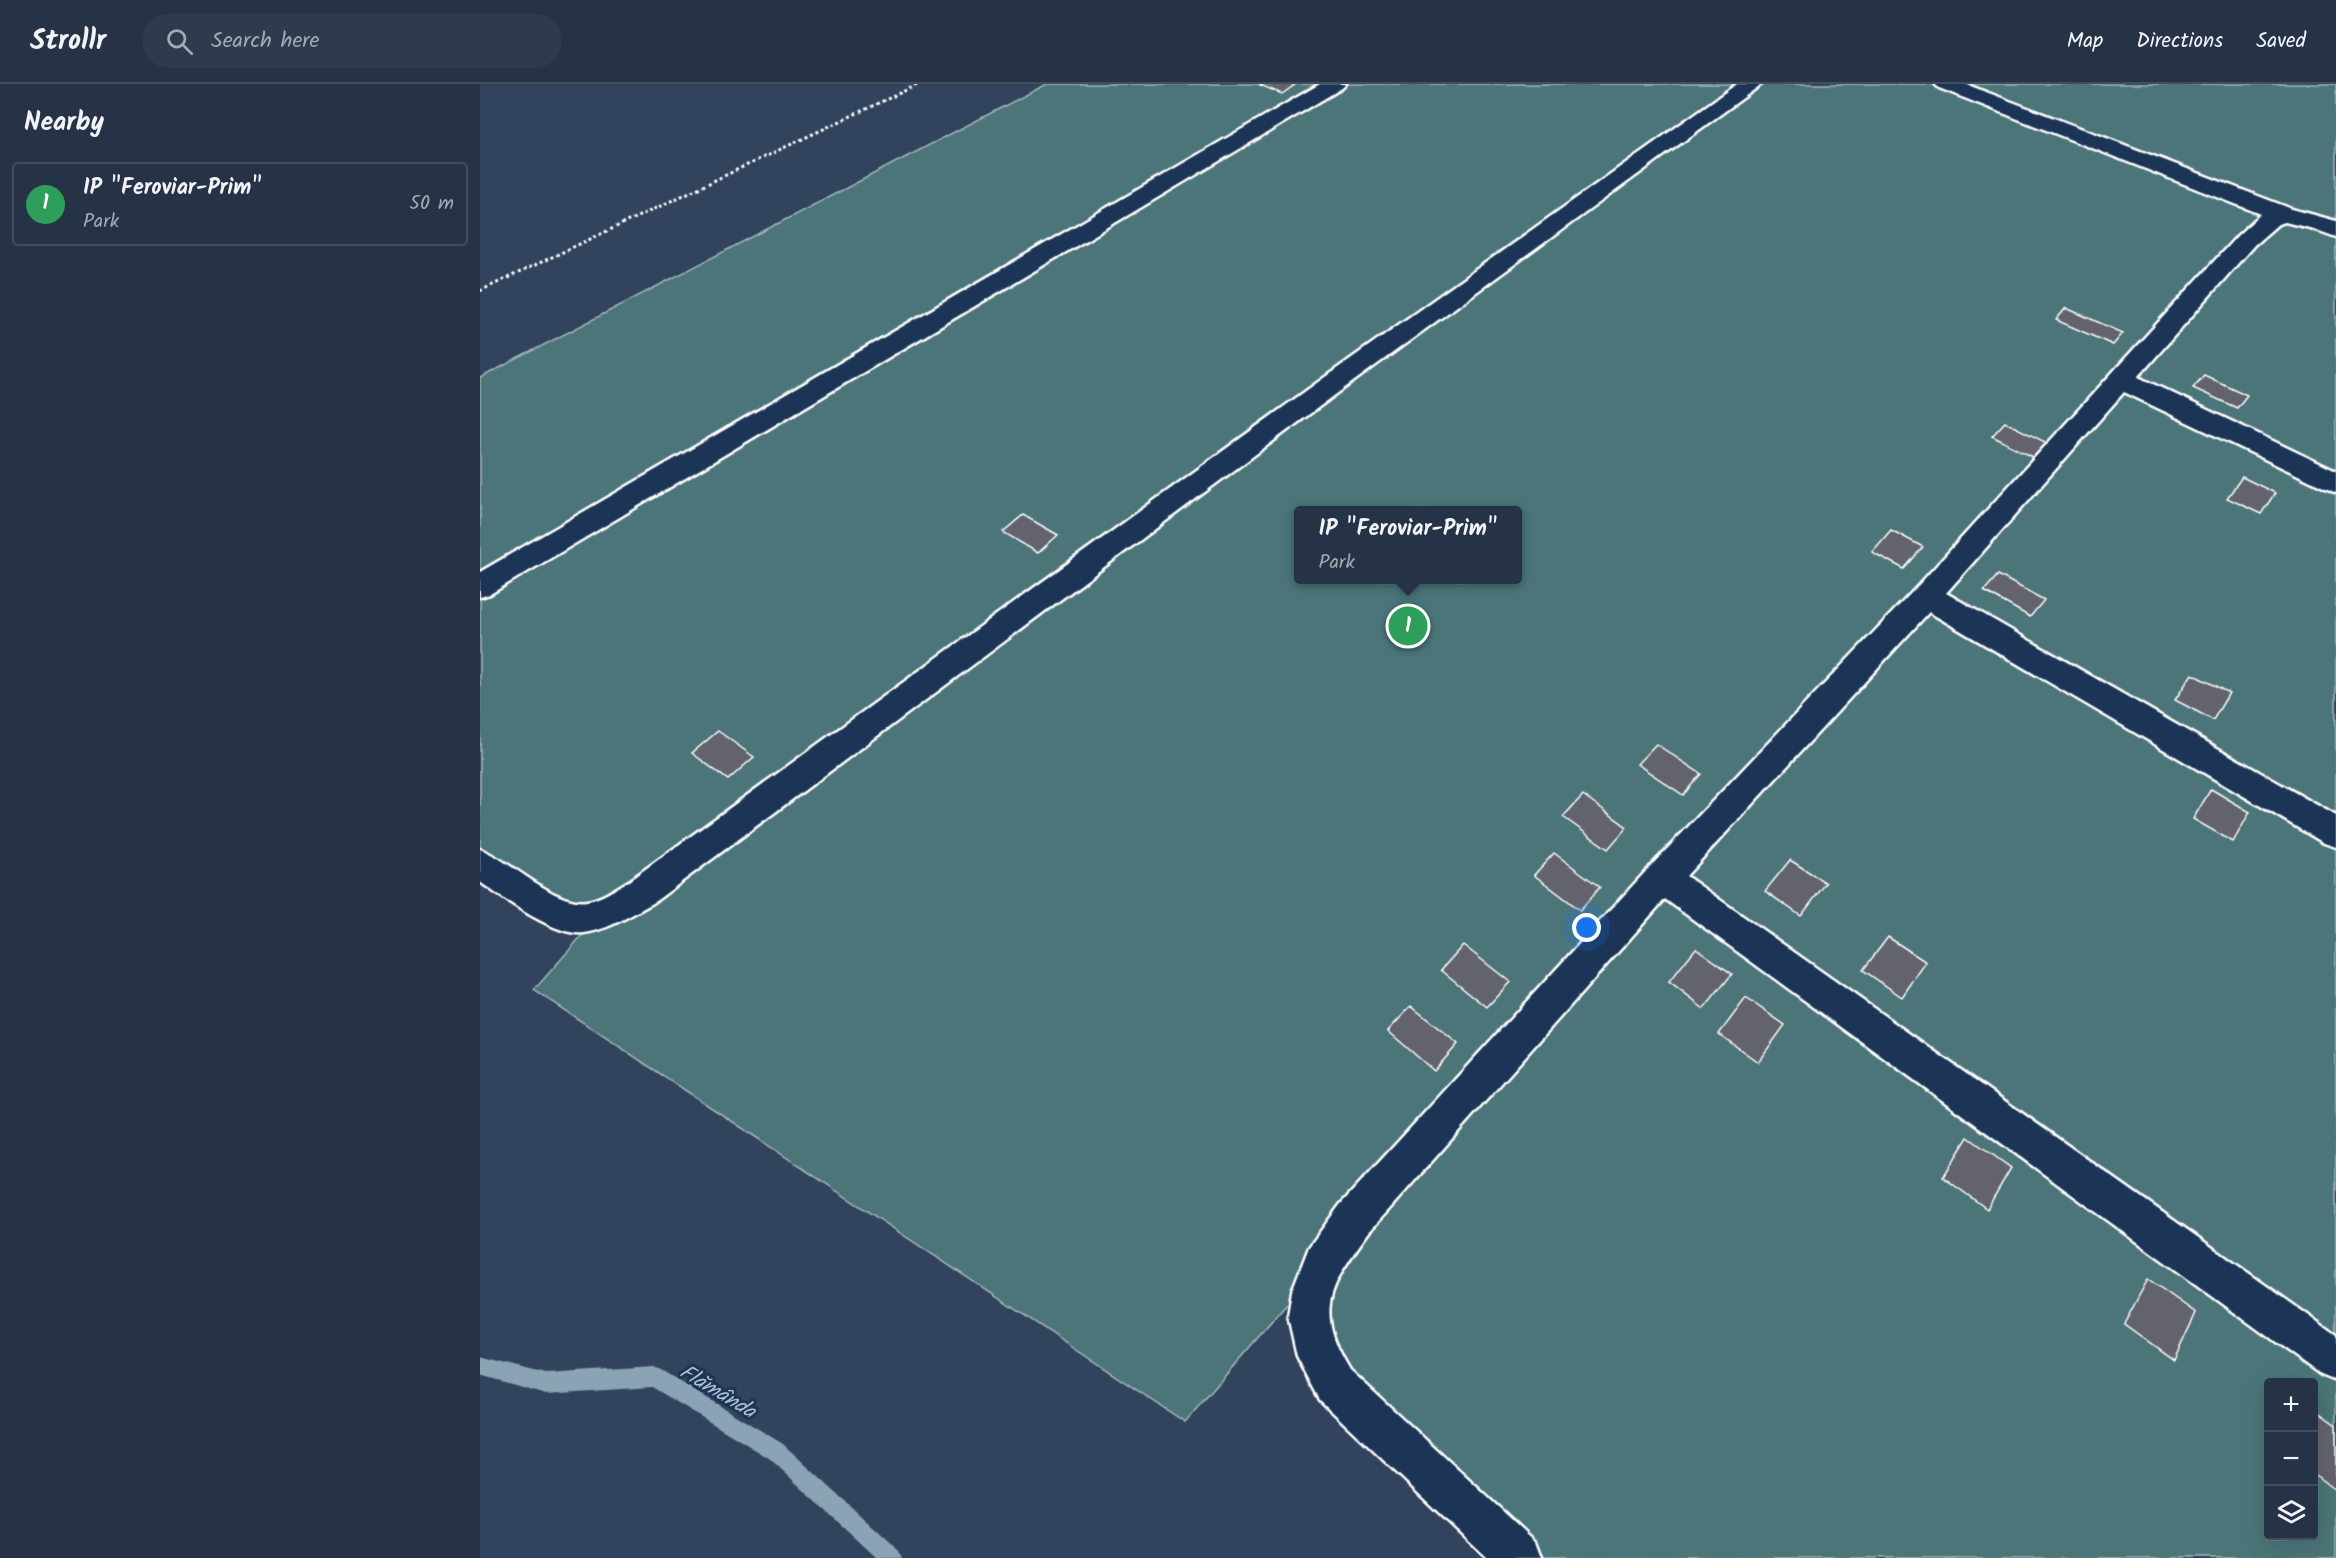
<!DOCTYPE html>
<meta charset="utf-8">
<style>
:root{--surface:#263246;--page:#2e3a4d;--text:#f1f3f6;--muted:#a4aab3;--line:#424d5f;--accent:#ffd166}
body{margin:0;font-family:Kalam,sans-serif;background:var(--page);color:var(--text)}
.controls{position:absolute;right:18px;bottom:18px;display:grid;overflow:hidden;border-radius:6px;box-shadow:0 6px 24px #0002}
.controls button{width:54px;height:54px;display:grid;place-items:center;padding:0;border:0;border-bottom:2px solid var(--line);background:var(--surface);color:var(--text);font:30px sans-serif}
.you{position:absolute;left:1107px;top:844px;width:21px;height:21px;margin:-15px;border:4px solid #fff;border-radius:50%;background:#1a73e8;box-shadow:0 0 0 9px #1a73e833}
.badge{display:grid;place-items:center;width:39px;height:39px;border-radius:50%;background:var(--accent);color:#fff;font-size:20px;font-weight:700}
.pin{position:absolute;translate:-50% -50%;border:3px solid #fff;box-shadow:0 2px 6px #0006}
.popup{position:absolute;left:814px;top:422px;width:228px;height:78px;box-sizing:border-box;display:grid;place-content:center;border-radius:6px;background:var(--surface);filter:drop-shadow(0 2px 4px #0005);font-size:20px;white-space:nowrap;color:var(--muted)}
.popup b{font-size:22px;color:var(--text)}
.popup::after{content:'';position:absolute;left:50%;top:100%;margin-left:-12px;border:12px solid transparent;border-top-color:var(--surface)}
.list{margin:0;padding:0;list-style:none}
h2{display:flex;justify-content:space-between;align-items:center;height:78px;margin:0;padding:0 24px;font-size:26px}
h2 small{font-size:20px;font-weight:400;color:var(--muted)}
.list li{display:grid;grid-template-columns:39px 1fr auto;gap:18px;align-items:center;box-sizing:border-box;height:84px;margin:0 12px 12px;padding:0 12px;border:2px solid var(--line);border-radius:6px}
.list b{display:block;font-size:22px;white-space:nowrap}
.list p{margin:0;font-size:20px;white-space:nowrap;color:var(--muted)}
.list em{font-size:20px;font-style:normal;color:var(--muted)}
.icon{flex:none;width:33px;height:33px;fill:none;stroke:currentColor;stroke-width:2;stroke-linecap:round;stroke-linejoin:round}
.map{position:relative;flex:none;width:1856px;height:1474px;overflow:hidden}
header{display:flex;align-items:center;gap:36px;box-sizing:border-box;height:84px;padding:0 30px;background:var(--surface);border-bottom:2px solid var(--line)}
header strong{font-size:28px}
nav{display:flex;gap:33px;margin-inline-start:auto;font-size:21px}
.search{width:420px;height:54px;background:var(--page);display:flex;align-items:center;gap:15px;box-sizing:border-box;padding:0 21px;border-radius:33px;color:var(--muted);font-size:22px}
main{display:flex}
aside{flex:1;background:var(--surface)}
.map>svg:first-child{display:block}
</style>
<header>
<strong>Strollr</strong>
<div class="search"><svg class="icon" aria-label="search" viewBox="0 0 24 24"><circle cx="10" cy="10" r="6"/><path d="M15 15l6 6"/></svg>Search here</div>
<nav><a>Map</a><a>Directions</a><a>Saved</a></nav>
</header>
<main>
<aside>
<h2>Nearby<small></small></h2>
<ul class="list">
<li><span class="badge" style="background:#2e9e5b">1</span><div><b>IP &quot;Feroviar-Prim&quot;</b><p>Park</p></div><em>50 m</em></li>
</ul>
</aside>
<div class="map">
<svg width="1856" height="1474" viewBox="0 0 1856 1474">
<rect width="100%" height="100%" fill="#32435d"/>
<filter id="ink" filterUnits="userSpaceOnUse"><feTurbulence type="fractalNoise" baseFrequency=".0167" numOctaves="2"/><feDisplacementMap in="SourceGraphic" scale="12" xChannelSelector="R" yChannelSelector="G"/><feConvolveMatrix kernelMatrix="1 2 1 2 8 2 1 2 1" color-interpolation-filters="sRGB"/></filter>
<g filter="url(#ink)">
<!-- green -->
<path fill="#4b7478" stroke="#a5babc" stroke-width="1.5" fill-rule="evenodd" d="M567,0H1856V1474H1018L838,1307L807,1220L705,1338L54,906L112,840L0,789V294ZM818,426H1038V496H818ZM1788,1298H1834V1452H1788Z"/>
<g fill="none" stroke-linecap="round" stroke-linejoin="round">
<!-- stream -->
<path fill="#8ba4b5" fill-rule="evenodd" d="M0,1273L66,1290L174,1283L181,1286L303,1360L419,1467L422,1474H397L289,1374L172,1303L66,1310L0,1291Z"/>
</g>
<!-- building -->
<path fill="#62646c" stroke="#fff" stroke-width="1.5" d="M782,0H816L802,10L780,1Z
M1586,224L1643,249L1633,261L1576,236Z
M1724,291L1767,311L1757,324L1713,304Z
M1525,338L1567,359L1555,374L1512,352Z
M1762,393L1795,409L1781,430L1747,414Z
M543,431L578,451L558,469L523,448Z
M1411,446L1443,463L1424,485L1392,468Z
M1518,491L1564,516L1550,533L1504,507Z
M1712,590L1749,609L1733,636L1695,616Z
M238,647L274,673L248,696L212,669Z
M1176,660L1221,690L1203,711L1157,680Z
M1731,705L1770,728L1753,758L1713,735Z
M1103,711L1147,743L1128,765L1083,733Z
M1074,769L1120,803L1100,826L1054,791Z
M1310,776L1346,799L1321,832L1285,807Z
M1408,853L1446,878L1422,913L1383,886Z
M983,861L1030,898L1007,923L961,886Z
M1216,864L1252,890L1224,925L1189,898Z
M1266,914L1305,941L1278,978L1239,950Z
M931,922L978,960L954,987L908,947Z
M1488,1053L1531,1084L1507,1125L1463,1093Z
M1668,1195L1716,1229L1694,1276L1644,1240Z
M1834,1325L1856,1341V1407L1834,1390Z"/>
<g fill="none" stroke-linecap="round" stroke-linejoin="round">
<!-- street casing -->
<g stroke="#fff" stroke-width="5">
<path id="street" d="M840,0H866L862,4L10,510L0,513V488Z
M1257,0H1282L859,308L173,819C152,830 129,846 104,849C76,853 23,814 0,798V765C30,776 76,823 107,817C122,815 136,804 149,797L841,296Z
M1455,0H1485L1812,125L1856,137V153L1834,145L1805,138L1798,140L1774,161L1658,293L1856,387V409L1644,308L1466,509L1856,732V763L1844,759L1449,528L1206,792L1856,1251V1297L1841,1291L1185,815L888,1149C850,1202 833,1225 870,1286L1056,1458L1062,1474H1007L840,1316L817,1272L808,1232L812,1207L829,1163L860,1121L1170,783L1436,504L1758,151L1781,130L1459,4Z"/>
</g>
<!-- path -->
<path stroke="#fff" stroke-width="3" stroke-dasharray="3 3" stroke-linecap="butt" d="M0,207L439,0"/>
<!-- street -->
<use href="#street" fill="#1d3557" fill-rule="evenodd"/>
</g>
</g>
<g text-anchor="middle" stroke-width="6" stroke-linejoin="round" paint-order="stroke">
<!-- near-water labels -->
<g font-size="21" font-style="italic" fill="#b1c3cd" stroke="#1d3557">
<text transform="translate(238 1307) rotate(31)" y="7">Flămânda</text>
</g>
</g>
</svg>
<div class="controls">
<button>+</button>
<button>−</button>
<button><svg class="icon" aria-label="layers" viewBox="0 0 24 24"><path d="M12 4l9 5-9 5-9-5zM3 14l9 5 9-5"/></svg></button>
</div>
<div class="you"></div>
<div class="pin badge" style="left:928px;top:542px;background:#2e9e5b">1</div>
<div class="popup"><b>IP &quot;Feroviar-Prim&quot;</b>Park</div>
</div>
</main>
